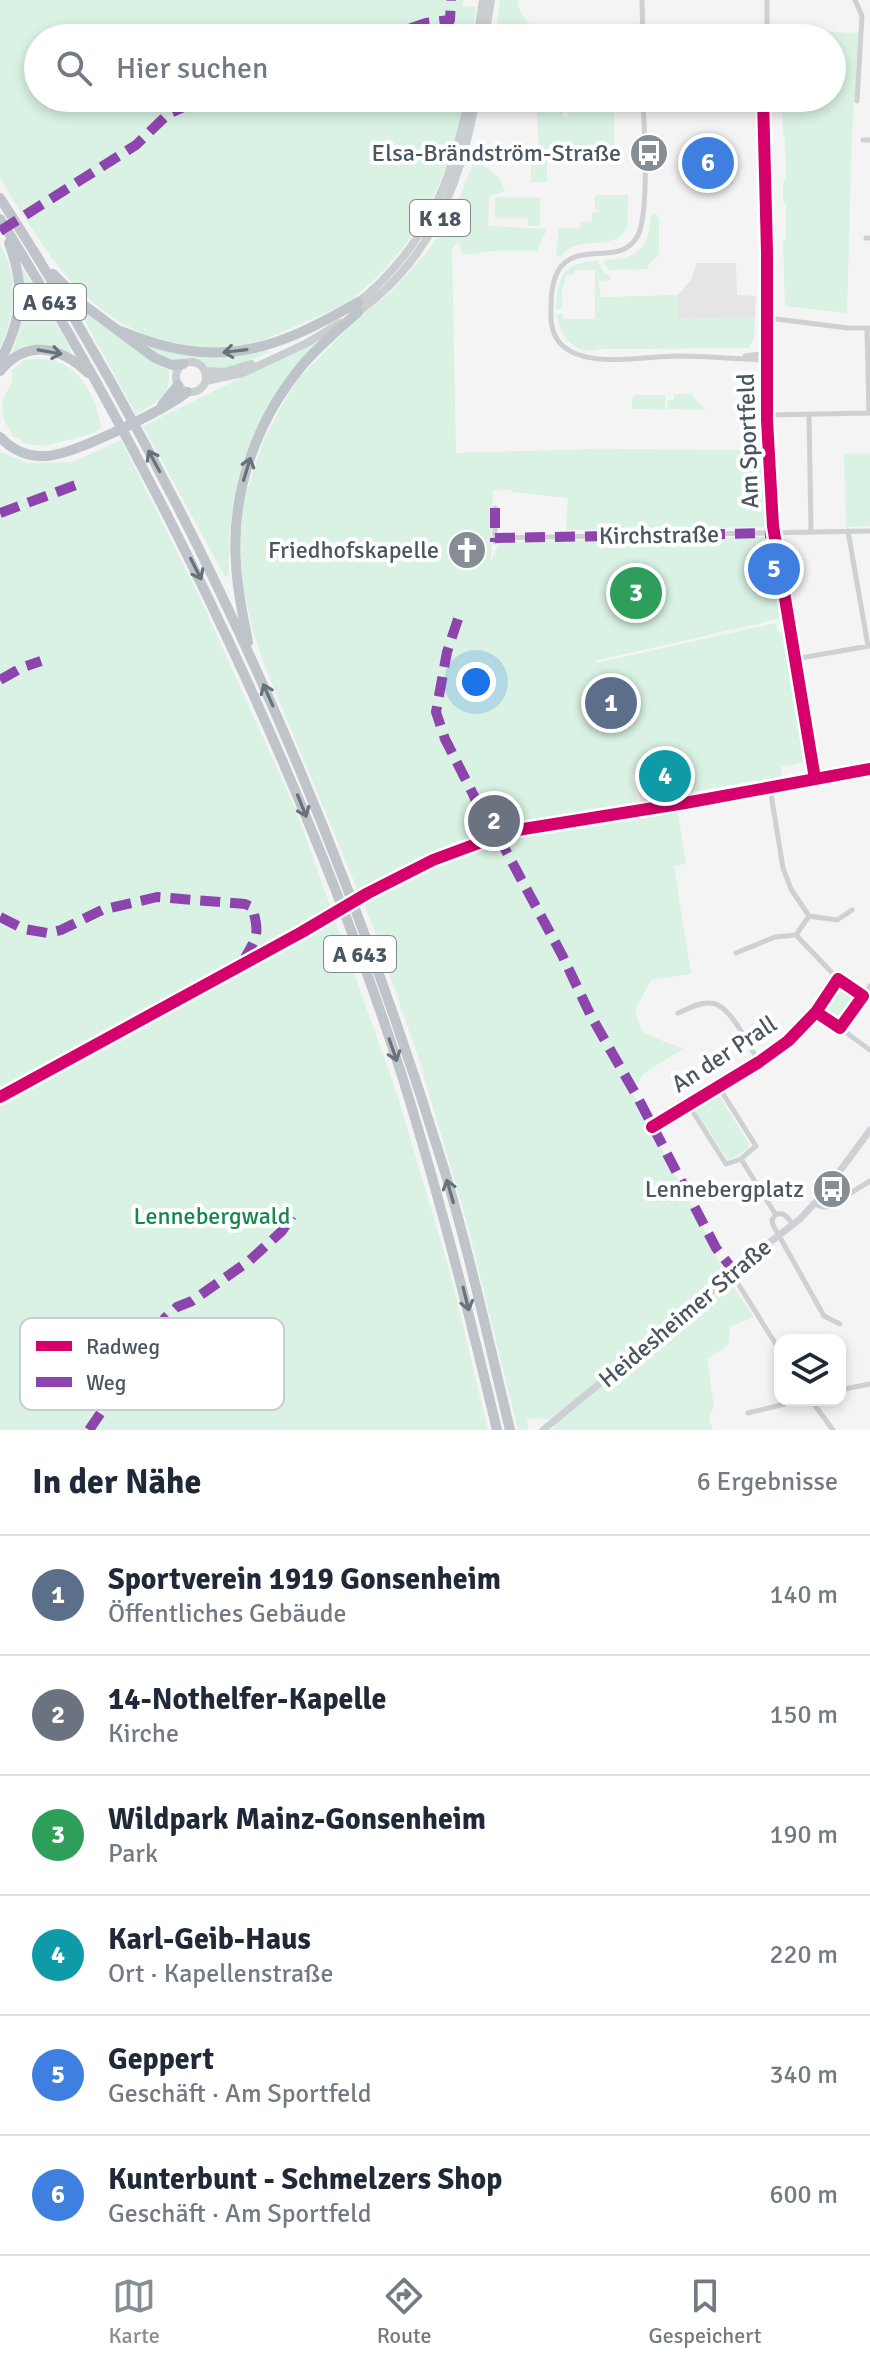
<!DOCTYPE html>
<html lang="de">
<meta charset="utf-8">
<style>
:root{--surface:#fff;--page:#f2f2f3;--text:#1f2937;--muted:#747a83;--line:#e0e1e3;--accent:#868d94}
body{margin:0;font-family:Signika,sans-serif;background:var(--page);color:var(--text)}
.controls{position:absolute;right:24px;bottom:24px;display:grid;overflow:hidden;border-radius:16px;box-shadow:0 4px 12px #0003}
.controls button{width:72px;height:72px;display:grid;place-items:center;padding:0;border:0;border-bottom:2px solid var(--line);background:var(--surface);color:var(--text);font:40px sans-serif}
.you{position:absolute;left:476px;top:682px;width:28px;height:28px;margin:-20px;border:6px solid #fff;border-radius:50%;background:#1a73e8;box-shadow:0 0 0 12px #1a73e833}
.badge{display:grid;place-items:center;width:52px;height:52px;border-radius:50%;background:var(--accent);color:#fff;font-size:26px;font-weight:700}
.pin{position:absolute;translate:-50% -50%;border:4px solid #fff;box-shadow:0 2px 8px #0006}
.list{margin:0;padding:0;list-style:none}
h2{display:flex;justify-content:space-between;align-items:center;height:104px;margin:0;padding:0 32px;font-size:34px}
h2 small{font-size:26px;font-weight:400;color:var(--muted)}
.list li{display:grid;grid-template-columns:52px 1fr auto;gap:24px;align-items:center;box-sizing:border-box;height:120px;padding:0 32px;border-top:2px solid var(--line)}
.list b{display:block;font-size:30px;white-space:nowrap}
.list p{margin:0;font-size:26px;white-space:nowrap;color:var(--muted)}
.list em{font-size:26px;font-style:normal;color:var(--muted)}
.icon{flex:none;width:44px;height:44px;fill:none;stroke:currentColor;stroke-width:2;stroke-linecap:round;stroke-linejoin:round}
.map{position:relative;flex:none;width:870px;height:1430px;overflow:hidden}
.search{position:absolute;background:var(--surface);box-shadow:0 4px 12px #0003;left:24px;right:24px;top:24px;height:88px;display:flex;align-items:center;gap:20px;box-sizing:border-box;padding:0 28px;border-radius:44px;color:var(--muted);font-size:30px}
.sheet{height:824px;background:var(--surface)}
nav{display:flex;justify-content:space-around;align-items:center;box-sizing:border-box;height:112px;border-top:2px solid var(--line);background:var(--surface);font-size:22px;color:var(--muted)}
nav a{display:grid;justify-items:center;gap:4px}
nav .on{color:var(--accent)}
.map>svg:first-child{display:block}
</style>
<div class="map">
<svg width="870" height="1430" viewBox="0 0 870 1430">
<rect width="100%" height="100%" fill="#f4f4f4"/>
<!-- education -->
<path fill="#e6e5e6" d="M697,263H736L737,295L756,296L755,317L678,319V295L691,280Z"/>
<!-- green -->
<path fill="#d9f2e3" d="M0,0H463L462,6L476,7L472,38H38V98H463C452,172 419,244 360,292C342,308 318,316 296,326C278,334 259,343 239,347C160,360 87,312 45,248C37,235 2,186 0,176C0,159 0,139 0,121C0,81 0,40 0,0Z
M500,0H517L519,9L532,29L528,38H495Z
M781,25H809L824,32L859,33L852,134L847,313L785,306L783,242L786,239V204L783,201V183L786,179L785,138L783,136L782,105L785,98H832V38H786L780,35L778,38H771V31H780Z
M677,31H749V38H677Z
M536,98H563V116L568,117L569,98H614V150L539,149Z
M531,155H547V182H531Z
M475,159L499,178L505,191L489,196L488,226L547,229L537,251H494L463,255L458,243L452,249L456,453L593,449L761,450L766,527L566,530L568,498L512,492L511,490H493L491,562L499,542L765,537L768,540L782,618L595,661L596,663L776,623L778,632L786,636L808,762L781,767L782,776L690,792L686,769L677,764L631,774L637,801L675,794L686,864L674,866L691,974L651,980L635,1010L641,1031L667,1043L684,1048L643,1074L632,1092L710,1240L723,1272L754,1317L730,1327L728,1345L707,1359L714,1406L709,1419L713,1430H551L556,1426L548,1419L527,1418L528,1430H518L466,1219L420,1063L374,929L265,667L252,628L243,586L240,543L243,503L263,442L283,403L298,379L358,318L391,292L424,255L449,222Z
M694,173H733V184H694Z
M595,195H628L627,228C624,231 622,236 617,238C600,248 573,236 560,258L556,253L559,228L579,229L581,222L592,221V213L599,212V210H595Z
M495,197H540V226H528V218H495Z
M652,214H656L659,220V255L647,266L649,269L610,270L604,264L605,260C621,259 639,257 646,240C650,232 649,221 652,214Z
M0,244C20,281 16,311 0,348Z
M598,261L603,272L610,275V280L598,281L601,297L678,295L679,319L755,317L754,339L748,348L600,349C576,357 559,336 557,314H562L563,319H595V270H574V274L566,276L562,290V309H556C558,275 562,263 598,261Z
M22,267L68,344L72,354C50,343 34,346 12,354C23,324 27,298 22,267Z
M75,303L99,323L169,370C171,397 157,402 136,414Z
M315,341L317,342C252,413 227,478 229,574L225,577L143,426Z
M150,347C190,358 226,359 267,350L268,353L228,369L209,368L195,358L172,362L149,349Z
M36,359C43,359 50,359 56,361C82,370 98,402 101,428L90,434L45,446L27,444L13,436L4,420L2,401L12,382V370L24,360Z
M674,394H691L706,410L668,409V400H674Z
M635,395H665V410L649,408V409H632V398Z
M121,440L200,598L296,810L398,1097L451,1276L488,1430H0V452L28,463L72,462Z
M844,454H870V526L846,527Z
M839,984L857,997L841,1018L838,1016L835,1019L822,1008Z
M717,1092L749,1144L748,1149L728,1160L693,1107Z"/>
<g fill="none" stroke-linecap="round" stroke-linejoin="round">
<!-- minor -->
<path stroke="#ced0d2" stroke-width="5" d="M642,0L643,38
M767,0V38
M855,0L862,16L857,101
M643,98C644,128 650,215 637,237C620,267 575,240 558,271C551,284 551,300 551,313C548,378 639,356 676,356C707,356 737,359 768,360
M763,98L767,252V420L773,526L815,779
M863,140H870
M866,238H870
M768,318L848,328H870
M867,328L869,413
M745,356L768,353
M768,415L870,413
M809,415L811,531
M495,508V542
M848,531L868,646
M495,538L870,531
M795,659L869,646
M770,788L783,868L791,889L809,916L796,935L838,979
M556,824L685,803L870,769
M809,916L837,920L852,910
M736,953L775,937L796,935
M863,996L870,986
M678,1013C688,1009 699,1002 710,1003C730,1003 749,1046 759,1062
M840,1028L870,1050
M688,1104L726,1164L741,1159L756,1146L718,1086
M652,1127L759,1062L788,1041L816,1012L838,979L863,996L840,1028L816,1012
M741,1159L776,1215
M815,1204L822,1207H828L870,1181
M793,1225C788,1218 785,1212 776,1214L772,1220L773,1225L824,1316L840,1324
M732,1274L780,1351
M840,1390L870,1384
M811,1400L833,1430
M748,1413L801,1400"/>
<!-- secondary -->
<path stroke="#ced0d4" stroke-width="7" d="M543,1430L709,1294L748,1259L800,1219L823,1194L870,1130"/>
<!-- primary -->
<path stroke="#caced1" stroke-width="8" d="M477,38L483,0
M485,38L491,0
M356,304C424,250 453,182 468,98
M355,314C430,262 461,184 476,98
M176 377a15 15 0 1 1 30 0a15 15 0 1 1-30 0Z
M205,371L224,372L251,364
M206,381L243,373L307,343L340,323"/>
<!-- motorway -->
<path stroke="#bec4c9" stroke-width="10" d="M0,198C194,498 339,828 444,1169C470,1255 489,1343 510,1430
M0,219C97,374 182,536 257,703C312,826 362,951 403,1079C439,1195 469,1312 497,1430
M53,274L85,306L155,358L172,365L183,364
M121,331C216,371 273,352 358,302
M0,362C22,319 26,288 9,243
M0,371C27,338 61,347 88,373
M162,405L178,385
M0,437C12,450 27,457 45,456C72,456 164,410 187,392
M248,642C243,616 237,590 236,563C231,493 256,422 300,368C317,347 338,330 358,312"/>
<!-- quiet -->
<path stroke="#8e44ad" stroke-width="10" stroke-dasharray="20 10" stroke-linecap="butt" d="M382,38L426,23L450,20L451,0
M0,231L136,145L168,114L184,107L227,98
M495,508V542
M0,513L84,482
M495,538L774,533
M458,619L447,652L436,712L445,739L474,796L489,839
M0,680L21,668L41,661
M498,836L562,955L591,1016L639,1100L716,1248L730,1266L731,1273
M0,917L24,929L48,933L61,930L102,910L157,897L245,904L252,907C260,934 257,936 245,958
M89,1430L135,1363L147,1338L162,1325L165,1318L177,1307L192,1301L249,1261L282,1231L292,1216"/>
<!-- cycleway casing -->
<g stroke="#fff" stroke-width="17">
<path id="cycleway" d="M763,98L767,252V420L773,526L815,779
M0,1097L302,932L368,893L433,860L511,831L685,803L870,769
M652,1127L759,1062L788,1041L816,1012L838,979L863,996L840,1028L816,1012"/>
</g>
<!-- cycleway -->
<use href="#cycleway" stroke="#d6006c" stroke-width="12"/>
</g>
<!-- one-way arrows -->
<defs><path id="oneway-shaft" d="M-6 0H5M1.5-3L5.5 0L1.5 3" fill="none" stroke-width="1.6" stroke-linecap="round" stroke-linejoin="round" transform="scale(2)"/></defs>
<g stroke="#67727b">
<use href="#oneway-shaft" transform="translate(235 351) rotate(173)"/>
<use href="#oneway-shaft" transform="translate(50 352) rotate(10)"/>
<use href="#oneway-shaft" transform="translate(154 461) rotate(-118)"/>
<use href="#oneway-shaft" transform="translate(247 469) rotate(-73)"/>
<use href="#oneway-shaft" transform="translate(196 569) rotate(63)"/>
<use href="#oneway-shaft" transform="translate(268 695) rotate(-114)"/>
<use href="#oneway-shaft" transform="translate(302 806) rotate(68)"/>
<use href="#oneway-shaft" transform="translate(393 1050) rotate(71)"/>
<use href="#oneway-shaft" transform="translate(450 1191) rotate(-106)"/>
<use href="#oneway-shaft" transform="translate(466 1299) rotate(76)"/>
</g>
<!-- icons -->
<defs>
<g id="bus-disc" transform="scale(2)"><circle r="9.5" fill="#868d94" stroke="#fff"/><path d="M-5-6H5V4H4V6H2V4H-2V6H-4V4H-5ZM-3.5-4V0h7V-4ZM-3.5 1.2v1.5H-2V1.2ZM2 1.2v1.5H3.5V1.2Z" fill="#fff"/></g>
<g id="church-disc" transform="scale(2)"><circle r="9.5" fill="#868d94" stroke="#fff"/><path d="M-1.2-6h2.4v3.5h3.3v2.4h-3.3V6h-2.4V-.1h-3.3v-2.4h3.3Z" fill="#fff"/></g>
</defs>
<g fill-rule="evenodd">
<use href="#bus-disc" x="649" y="153"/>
<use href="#church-disc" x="467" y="550"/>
<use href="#bus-disc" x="832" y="1189"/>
</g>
<g text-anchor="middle" stroke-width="8" stroke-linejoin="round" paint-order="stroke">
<!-- shield labels -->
<g fill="#fff" stroke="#808990" stroke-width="2">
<rect x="410" y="200" width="60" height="36" rx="6"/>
<rect x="14" y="284" width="72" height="36" rx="6"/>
<rect x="324" y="936" width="72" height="36" rx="6"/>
</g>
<g font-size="22" font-weight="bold" fill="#4a5661">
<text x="440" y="226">K 18</text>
<text x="50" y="310">A 643</text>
<text x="360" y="962">A 643</text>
</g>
<!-- poi labels -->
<g font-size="24" fill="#4a5661" stroke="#fff" text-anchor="end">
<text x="621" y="161">Elsa-Brändström-Straße</text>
<text x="439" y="558">Friedhofskapelle</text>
<text x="804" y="1197">Lennebergplatz</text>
</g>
<!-- street labels -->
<g font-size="24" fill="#4a5661" stroke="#fff">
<text transform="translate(748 441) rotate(-92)" y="8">Am Sportfeld</text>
<text transform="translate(659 535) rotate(-1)" y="8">Kirchstraße</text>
<text transform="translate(724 1054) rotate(-33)" y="8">An der Prall</text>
<text transform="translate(685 1313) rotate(-40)" y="8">Heidesheimer Straße</text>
</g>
<!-- park labels -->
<g font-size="24" fill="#17864f" stroke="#fff">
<text x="212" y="1224">Lennebergwald</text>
</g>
</g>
<!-- legend -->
<rect x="20" y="1318" width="264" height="92" rx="12" fill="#fff" stroke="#c9ccd0" stroke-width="2"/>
<rect x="36" y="1341" width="36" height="10" fill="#d6006c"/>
<rect x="36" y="1377" width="36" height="10" fill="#8e44ad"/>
<g font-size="22" fill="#4a5661">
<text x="86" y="1354">Radweg</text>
<text x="86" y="1390">Weg</text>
</g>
</svg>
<div class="controls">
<button><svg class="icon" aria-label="layers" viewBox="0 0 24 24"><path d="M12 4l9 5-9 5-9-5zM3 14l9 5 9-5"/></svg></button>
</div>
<div class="you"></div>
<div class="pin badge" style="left:611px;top:703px;background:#5c6f8a">1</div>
<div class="pin badge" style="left:494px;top:821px;background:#6b7280">2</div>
<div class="pin badge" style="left:636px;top:593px;background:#2e9e5b">3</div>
<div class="pin badge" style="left:665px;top:776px;background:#0f9aa8">4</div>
<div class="pin badge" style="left:774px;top:569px;background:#3f7fe0">5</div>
<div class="pin badge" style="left:708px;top:163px;background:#3f7fe0">6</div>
<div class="search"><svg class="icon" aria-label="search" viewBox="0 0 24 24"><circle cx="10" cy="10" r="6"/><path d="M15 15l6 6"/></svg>Hier suchen</div>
</div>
<section class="sheet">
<h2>In der Nähe<small>6 Ergebnisse</small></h2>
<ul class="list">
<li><span class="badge" style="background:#5c6f8a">1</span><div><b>Sportverein 1919 Gonsenheim</b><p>Öffentliches Gebäude</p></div><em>140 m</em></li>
<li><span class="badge" style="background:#6b7280">2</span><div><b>14-Nothelfer-Kapelle</b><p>Kirche</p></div><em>150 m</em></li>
<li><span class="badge" style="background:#2e9e5b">3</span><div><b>Wildpark Mainz-Gonsenheim</b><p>Park</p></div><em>190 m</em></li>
<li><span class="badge" style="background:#0f9aa8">4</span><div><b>Karl-Geib-Haus</b><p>Ort · Kapellenstraße</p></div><em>220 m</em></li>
<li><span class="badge" style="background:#3f7fe0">5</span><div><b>Geppert</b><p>Geschäft · Am Sportfeld</p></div><em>340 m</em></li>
<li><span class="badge" style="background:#3f7fe0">6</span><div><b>Kunterbunt - Schmelzers Shop</b><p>Geschäft · Am Sportfeld</p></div><em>600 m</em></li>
</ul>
</section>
<nav>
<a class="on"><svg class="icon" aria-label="map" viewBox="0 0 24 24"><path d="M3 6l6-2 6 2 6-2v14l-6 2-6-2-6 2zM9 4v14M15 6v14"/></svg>Karte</a>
<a><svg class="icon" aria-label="directions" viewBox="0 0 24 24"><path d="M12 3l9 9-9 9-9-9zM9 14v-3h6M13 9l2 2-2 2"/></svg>Route</a>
<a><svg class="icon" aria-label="saved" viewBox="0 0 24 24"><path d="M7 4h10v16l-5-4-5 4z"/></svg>Gespeichert</a>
</nav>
